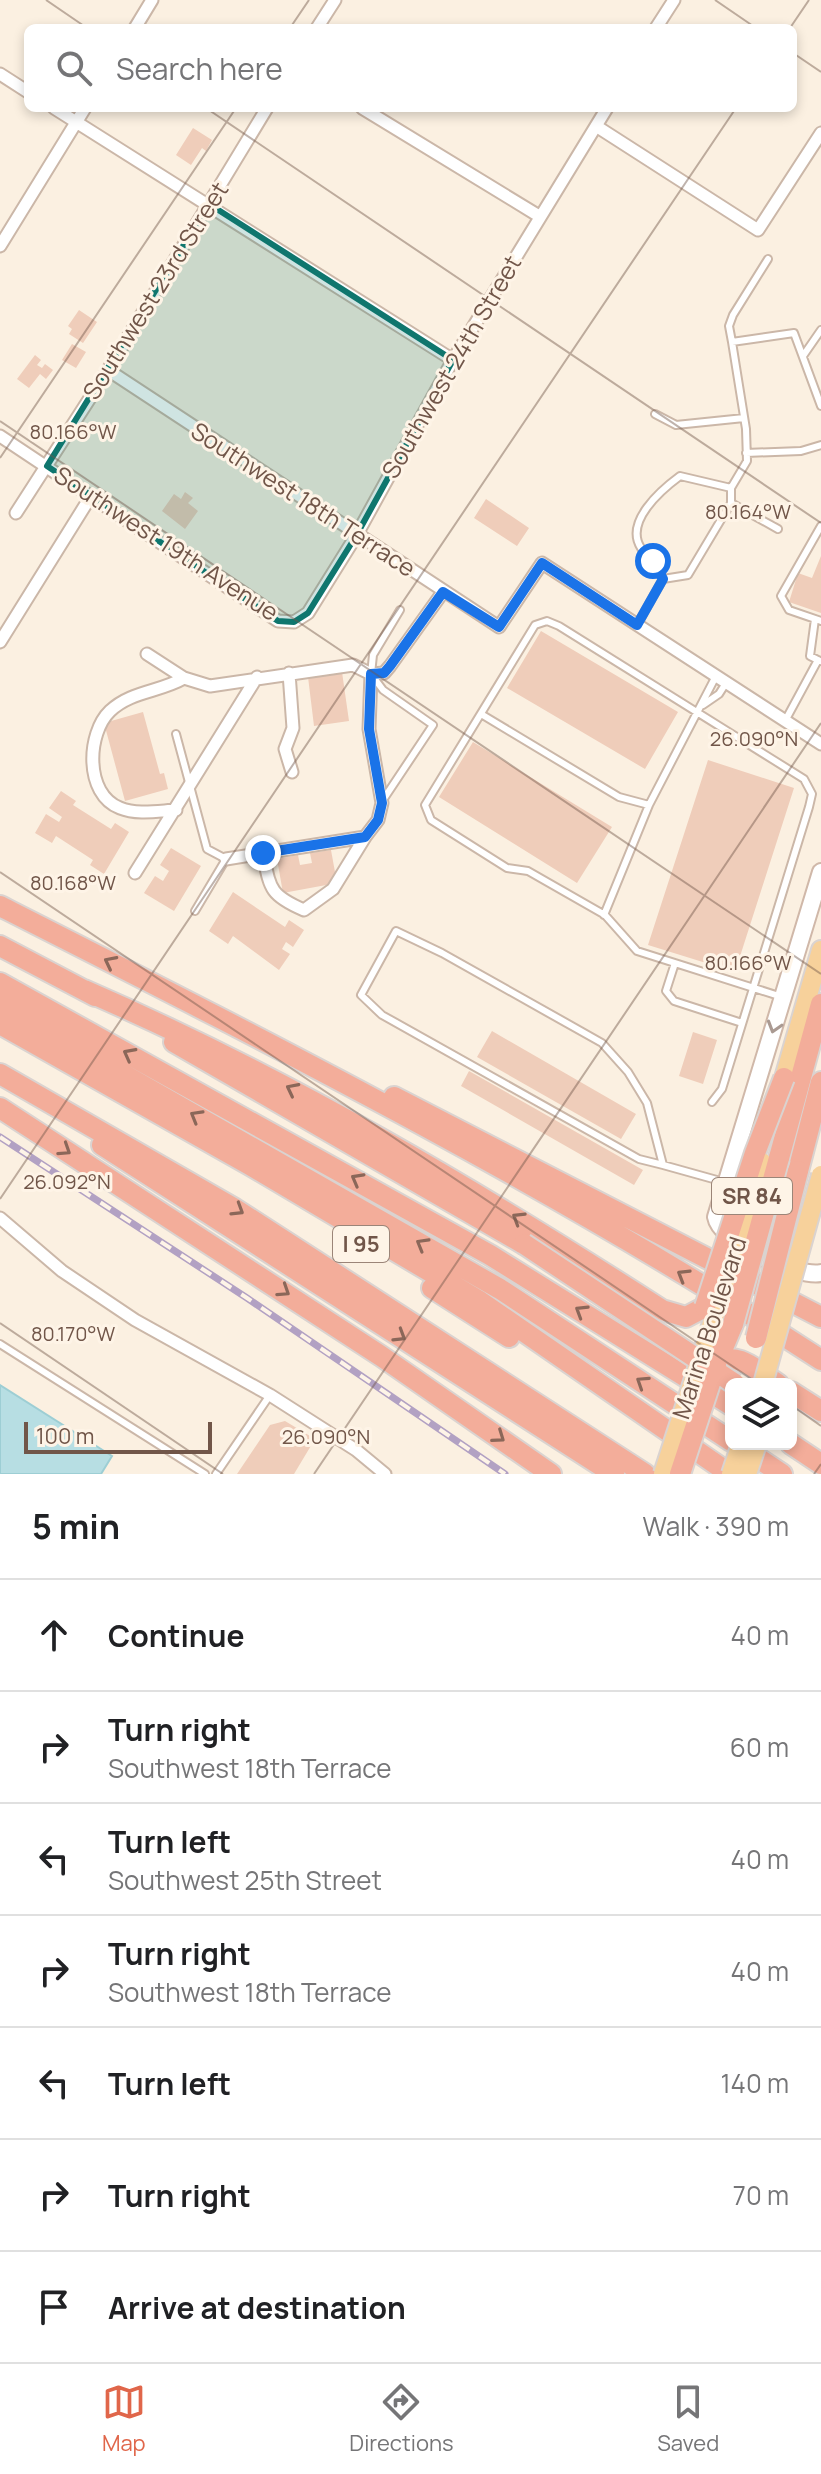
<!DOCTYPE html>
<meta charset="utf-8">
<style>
:root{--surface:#fff;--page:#f2f2f2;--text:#202124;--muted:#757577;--line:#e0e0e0;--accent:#e0664a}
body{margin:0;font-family:Manrope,sans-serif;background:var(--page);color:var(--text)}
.controls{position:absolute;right:24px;bottom:24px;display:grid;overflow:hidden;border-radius:12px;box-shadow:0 4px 12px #0003}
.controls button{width:72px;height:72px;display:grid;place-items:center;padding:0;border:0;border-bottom:2px solid var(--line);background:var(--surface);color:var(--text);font:40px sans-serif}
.scale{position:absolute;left:24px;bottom:20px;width:188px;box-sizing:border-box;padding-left:8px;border:4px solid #715649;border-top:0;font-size:22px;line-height:28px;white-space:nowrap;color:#715649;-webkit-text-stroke:6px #fef4e7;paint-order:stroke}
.stop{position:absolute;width:24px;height:24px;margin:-18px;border:6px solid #1a73e8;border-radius:50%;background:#fff}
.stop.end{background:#1a73e8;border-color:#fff;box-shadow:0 2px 8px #0008}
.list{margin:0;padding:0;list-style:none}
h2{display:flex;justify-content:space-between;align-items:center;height:104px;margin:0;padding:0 32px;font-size:34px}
h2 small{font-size:26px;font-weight:400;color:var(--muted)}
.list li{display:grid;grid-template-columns:52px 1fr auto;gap:24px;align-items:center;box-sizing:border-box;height:112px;padding:0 32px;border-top:2px solid var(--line)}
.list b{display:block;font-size:30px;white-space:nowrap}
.list p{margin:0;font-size:26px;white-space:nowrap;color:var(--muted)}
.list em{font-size:26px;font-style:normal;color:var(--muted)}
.icon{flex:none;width:44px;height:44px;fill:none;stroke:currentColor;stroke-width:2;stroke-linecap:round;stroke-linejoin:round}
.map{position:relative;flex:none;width:821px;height:1474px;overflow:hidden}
.search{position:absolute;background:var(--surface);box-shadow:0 4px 12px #0003;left:24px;right:24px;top:24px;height:88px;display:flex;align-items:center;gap:20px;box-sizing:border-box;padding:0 28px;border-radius:12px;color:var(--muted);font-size:30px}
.sheet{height:888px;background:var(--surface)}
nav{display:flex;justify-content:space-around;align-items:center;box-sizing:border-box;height:112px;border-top:2px solid var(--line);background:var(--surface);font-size:22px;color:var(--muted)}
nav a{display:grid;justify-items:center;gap:4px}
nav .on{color:var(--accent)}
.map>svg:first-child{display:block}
</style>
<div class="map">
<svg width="821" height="1474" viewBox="0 0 821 1474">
<rect width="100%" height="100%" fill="#fbf0e1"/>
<!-- water -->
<path fill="#b7dee3" stroke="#9dced4" stroke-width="2" d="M0,1385L112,1456L101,1474H0Z"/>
<!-- building -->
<path fill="#efcdba" d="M193,128L212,140L206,151L202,148L191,165L176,155Z
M79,310L97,322L83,343L69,334L72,329L68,326Z
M72,344L86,352L76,368L62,360Z
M35,355L41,360L37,365L42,368L45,364L53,370L46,379L40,374L29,388L17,379Z
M185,492L193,498L188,503L198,511L185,529L162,511L174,494L181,499Z
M486,499L529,528L517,546L474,518Z
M821,556V613L789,602L798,573L812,578Z
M541,631L678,712L645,769L507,688Z
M342,672L349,721L314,726L308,677Z
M143,712L160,774L164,773L168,789L125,801L104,723Z
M473,742L612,827L577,883L439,797Z
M708,760L794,788L735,972L648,945Z
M61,791L76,801L73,805L111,829L115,823L129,832L104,874L90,865L93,860L56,836L52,843L35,833L46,814L59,822L62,817L49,808Z
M171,848L201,866L174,911L144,893L155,876L163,881L169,871L160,865Z
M331,850L337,883L283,893L277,859L298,855L300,865L312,863L310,853Z
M233,892L285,927L289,920L304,930L293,947L286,942L282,949L290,954L279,970L233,936L228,944L209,931Z
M492,1031L636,1114L621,1139L477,1057Z
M693,1032L717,1040L703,1084L679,1076Z
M469,1071L643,1170L634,1185L461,1086Z
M285,1421L315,1439L294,1474H237L270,1425Z"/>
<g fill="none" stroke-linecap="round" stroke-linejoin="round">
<!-- service casing -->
<g stroke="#cbb7a8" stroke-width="10">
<path id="service" d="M732,342L729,326L733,315L768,259
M803,356L821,330
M655,414L676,425L744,418
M746,453L801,451L821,445
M731,503L778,529
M821,526L781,596L789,610L821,621
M663,579L688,575L731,503V488L747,461L746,429L732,342L794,333L821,406
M815,619L810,656L820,661
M637,625L663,579C657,567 647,559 641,548C624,522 661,490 680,476L731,488
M703,705L719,694L726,683
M481,714L619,797L649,805
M785,721L818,660
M176,734L207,849L226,859L195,911
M383,800L433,725L383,690L371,674L373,655L400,610
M604,915L649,805L716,676
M675,963L666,991L674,1001L742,1023
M712,1102L722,1089L809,807L812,794L804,779L559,626L547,621L535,625L425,805L431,820L507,868L528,871L605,915L637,951L779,996
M663,1165L639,1159L382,1015L361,995L396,931L442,953L602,1043L628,1072L647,1103L663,1165L724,1182
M0,1344L205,1474
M216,1474L270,1395"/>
</g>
<!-- minor casing -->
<g stroke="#cbb7a8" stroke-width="15">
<path id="minor" d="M135,28L152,0
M317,28L335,0
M656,28L674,0
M0,74L28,92
M54,108L453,360
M362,108L539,216
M596,126L758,230L821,133
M0,246L85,108
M108,370L499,627L542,563L821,744
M0,436L278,621L294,622L308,613L356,536L453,360L607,108
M16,513L108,370L267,108
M0,642L91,496
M147,654L184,678
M289,673L293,728L285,749L292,772
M176,810C158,811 137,815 120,808C84,794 87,733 110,711C131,691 160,692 184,678L210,686L353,665L371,674
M263,853C270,888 269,895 304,910L333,889L365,837
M226,859L365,837L378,820L382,803L369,729L371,674L384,673L390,666L443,592
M135,873L257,677
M0,1218L62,1271L135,1320L270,1395L356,1450L385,1474"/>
</g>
<!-- secondary casing -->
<g stroke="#d0b8a9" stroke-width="20">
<path id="secondary" d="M821,872L716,1217C720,1242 797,1278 821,1273"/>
</g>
<!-- primary casing -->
<g stroke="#dad3d0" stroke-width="22">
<path id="primary" d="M784,1078L821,950
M701,1357L715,1314"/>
</g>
<!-- motorway casing -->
<g stroke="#dad3d0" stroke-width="24">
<path id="motorway" d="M0,906C278,1047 559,1189 821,1360
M0,946L95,996
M0,983L490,1255L731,1405
M84,990C287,1078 476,1190 662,1310L686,1317L705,1307
M0,1004L500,1289L731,1441
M0,1024L250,1165L478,1300L730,1474
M174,1042L524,1244
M0,1074L235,1209L645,1474
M394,1097L821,1317
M0,1108L381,1356L551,1474
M102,1145L614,1474
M779,1158L821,1004
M798,1171L821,1082
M432,1288L509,1337
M716,1365C735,1347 761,1374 778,1384
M716,1365L733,1324
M791,1392L821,1411
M791,1444L821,1464
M738,1445L782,1474"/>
</g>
<!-- service -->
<use href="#service" stroke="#fff" stroke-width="6"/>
<!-- minor -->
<use href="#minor" stroke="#fff" stroke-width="11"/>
<!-- secondary -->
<use href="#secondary" stroke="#fff" stroke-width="16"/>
<!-- primary -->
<use href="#primary" stroke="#f7d19b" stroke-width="18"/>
<!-- motorway -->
<use href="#motorway" stroke="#f3ad9a" stroke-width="20"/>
<!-- rail casing -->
<g stroke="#b2a1c3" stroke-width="7">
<path id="rail" d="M0,1137L247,1298L505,1474"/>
</g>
<!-- rail -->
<use href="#rail" stroke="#fef4e7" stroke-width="4" stroke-dasharray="12" stroke-linecap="butt"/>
<!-- primary-bridge casing -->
<g stroke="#dad3d0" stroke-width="22" stroke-linecap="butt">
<path id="primary-bridge" d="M715,1314L762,1162
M763,1384L821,1175
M663,1474L701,1357
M731,1474L741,1444
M747,1474L757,1444"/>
</g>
<!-- motorway-bridge casing -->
<g stroke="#dad3d0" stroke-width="24" stroke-linecap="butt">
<path id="motorway-bridge" d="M524,1244L735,1384
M705,1307L755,1153L784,1078
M733,1324L779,1158
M756,1338L798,1171
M680,1474L716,1365"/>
</g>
<!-- primary-bridge -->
<use href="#primary-bridge" stroke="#f7d19b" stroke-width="18"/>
<!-- motorway-bridge -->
<use href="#motorway-bridge" stroke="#f3ad9a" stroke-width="20"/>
</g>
<!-- one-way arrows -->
<defs><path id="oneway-chevron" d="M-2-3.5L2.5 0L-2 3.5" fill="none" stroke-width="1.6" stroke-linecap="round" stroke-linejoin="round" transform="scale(2)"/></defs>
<g stroke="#8b6759">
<use href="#oneway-chevron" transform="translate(110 962) rotate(-153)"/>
<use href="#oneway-chevron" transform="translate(129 1054) rotate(-152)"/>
<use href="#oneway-chevron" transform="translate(292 1089) rotate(-153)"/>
<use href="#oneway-chevron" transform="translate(196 1116) rotate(-150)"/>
<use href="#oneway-chevron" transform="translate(65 1150) rotate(33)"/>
<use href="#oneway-chevron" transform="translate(357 1179) rotate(-151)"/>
<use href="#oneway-chevron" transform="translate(238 1210) rotate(32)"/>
<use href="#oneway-chevron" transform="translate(518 1218) rotate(-148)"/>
<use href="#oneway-chevron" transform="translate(422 1244) rotate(-150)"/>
<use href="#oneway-chevron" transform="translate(683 1275) rotate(-149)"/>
<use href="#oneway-chevron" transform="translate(284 1291) rotate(33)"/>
<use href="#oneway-chevron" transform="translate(581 1311) rotate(-148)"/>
<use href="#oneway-chevron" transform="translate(400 1336) rotate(32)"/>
<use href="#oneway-chevron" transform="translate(642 1382) rotate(-147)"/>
<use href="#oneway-chevron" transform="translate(499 1437) rotate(35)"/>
</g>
<use stroke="#aa9a92" href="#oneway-chevron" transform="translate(774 1027) rotate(107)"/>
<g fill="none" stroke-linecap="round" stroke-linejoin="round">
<!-- route -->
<path stroke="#1a73e8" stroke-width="10" d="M263,853L365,837L378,820L382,803L369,729L371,674L384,673L390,666L443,592L499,627L542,563L637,625L663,579L653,561"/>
</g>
<!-- marked area -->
<path fill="#0f766e" fill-opacity="0.2" stroke="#0f766e" stroke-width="6" stroke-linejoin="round" d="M209,204L453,360L356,536L308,613L294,622L278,621L47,466Z"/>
<!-- ticks -->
<path fill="none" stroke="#715649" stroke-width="2" stroke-opacity="0.45" d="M46,0L87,28M715,0L756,28M290,28L309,0M790,28L809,0M793,53L821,72M206,108L821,523M0,421L821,974M0,458L236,108M0,872L759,1384M0,1199L736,108M0,1323L223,1474M791,1405L821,1426M314,1474L821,723M814,1474L821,1464"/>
<g text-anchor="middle" stroke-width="6" stroke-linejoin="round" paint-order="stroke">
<!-- shield labels -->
<g fill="#fef4e7" stroke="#9b8578" stroke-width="2">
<rect x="712" y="1178" width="80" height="36" rx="6"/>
<rect x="333" y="1226" width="56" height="36" rx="6"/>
</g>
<g font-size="22" font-weight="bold" fill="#715649">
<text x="752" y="1204">SR 84</text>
<text x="361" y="1252">I 95</text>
</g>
<!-- street labels -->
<g font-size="24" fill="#715649" stroke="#fef4e7">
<text transform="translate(156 291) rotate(-58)" y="8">Southwest 23rd Street</text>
<text transform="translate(452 367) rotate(-60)" y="8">Southwest 24th Street</text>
<text transform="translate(303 500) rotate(33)" y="8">Southwest 18th Terrace</text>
<text transform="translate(166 544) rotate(33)" y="8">Southwest 19th Avenue</text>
<text transform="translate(710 1328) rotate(-72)" y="8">Marina Boulevard</text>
</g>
</g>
<g font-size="20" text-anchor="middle" fill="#715649" stroke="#fef4e7" stroke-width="6" stroke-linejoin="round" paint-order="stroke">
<text x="73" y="439">80.166°W</text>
<text x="748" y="519">80.164°W</text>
<text x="754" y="746">26.090°N</text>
<text x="73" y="890">80.168°W</text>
<text x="748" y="970">80.166°W</text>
<text x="67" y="1189">26.092°N</text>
<text x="73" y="1341">80.170°W</text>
<text x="326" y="1444">26.090°N</text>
</g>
</svg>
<div class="controls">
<button><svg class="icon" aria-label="layers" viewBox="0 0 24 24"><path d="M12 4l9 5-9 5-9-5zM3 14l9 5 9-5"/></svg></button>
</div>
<div class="scale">100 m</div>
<div class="stop" style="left:653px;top:561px"></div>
<div class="stop end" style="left:263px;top:853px"></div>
<div class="search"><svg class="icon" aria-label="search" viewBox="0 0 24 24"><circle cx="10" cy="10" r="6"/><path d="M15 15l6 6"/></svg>Search here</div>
</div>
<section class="sheet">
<h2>5 min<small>Walk · 390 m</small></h2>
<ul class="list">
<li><svg class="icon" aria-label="ahead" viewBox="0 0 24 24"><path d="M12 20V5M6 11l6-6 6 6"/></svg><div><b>Continue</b></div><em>40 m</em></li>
<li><svg class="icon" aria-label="right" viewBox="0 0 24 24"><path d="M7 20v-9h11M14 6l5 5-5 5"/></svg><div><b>Turn right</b><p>Southwest 18th Terrace</p></div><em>60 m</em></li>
<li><svg class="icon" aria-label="left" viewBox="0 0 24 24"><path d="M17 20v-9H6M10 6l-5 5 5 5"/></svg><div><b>Turn left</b><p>Southwest 25th Street</p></div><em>40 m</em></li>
<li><svg class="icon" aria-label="right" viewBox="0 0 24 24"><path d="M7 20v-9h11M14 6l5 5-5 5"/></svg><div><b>Turn right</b><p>Southwest 18th Terrace</p></div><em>40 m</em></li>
<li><svg class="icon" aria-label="left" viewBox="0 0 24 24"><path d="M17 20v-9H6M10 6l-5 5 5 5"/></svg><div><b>Turn left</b></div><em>140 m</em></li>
<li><svg class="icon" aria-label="right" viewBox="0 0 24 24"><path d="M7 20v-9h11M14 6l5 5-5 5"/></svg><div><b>Turn right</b></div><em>70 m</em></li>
<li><svg class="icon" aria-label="arrive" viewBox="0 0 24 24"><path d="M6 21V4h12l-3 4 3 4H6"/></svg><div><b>Arrive at destination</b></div></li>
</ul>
</section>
<nav>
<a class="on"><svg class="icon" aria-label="map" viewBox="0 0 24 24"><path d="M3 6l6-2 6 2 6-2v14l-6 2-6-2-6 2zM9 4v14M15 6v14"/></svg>Map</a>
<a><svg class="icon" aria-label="directions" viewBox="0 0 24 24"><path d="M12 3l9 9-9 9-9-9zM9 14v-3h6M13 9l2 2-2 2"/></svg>Directions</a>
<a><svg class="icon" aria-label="saved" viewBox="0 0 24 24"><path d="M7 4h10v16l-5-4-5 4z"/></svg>Saved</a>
</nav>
